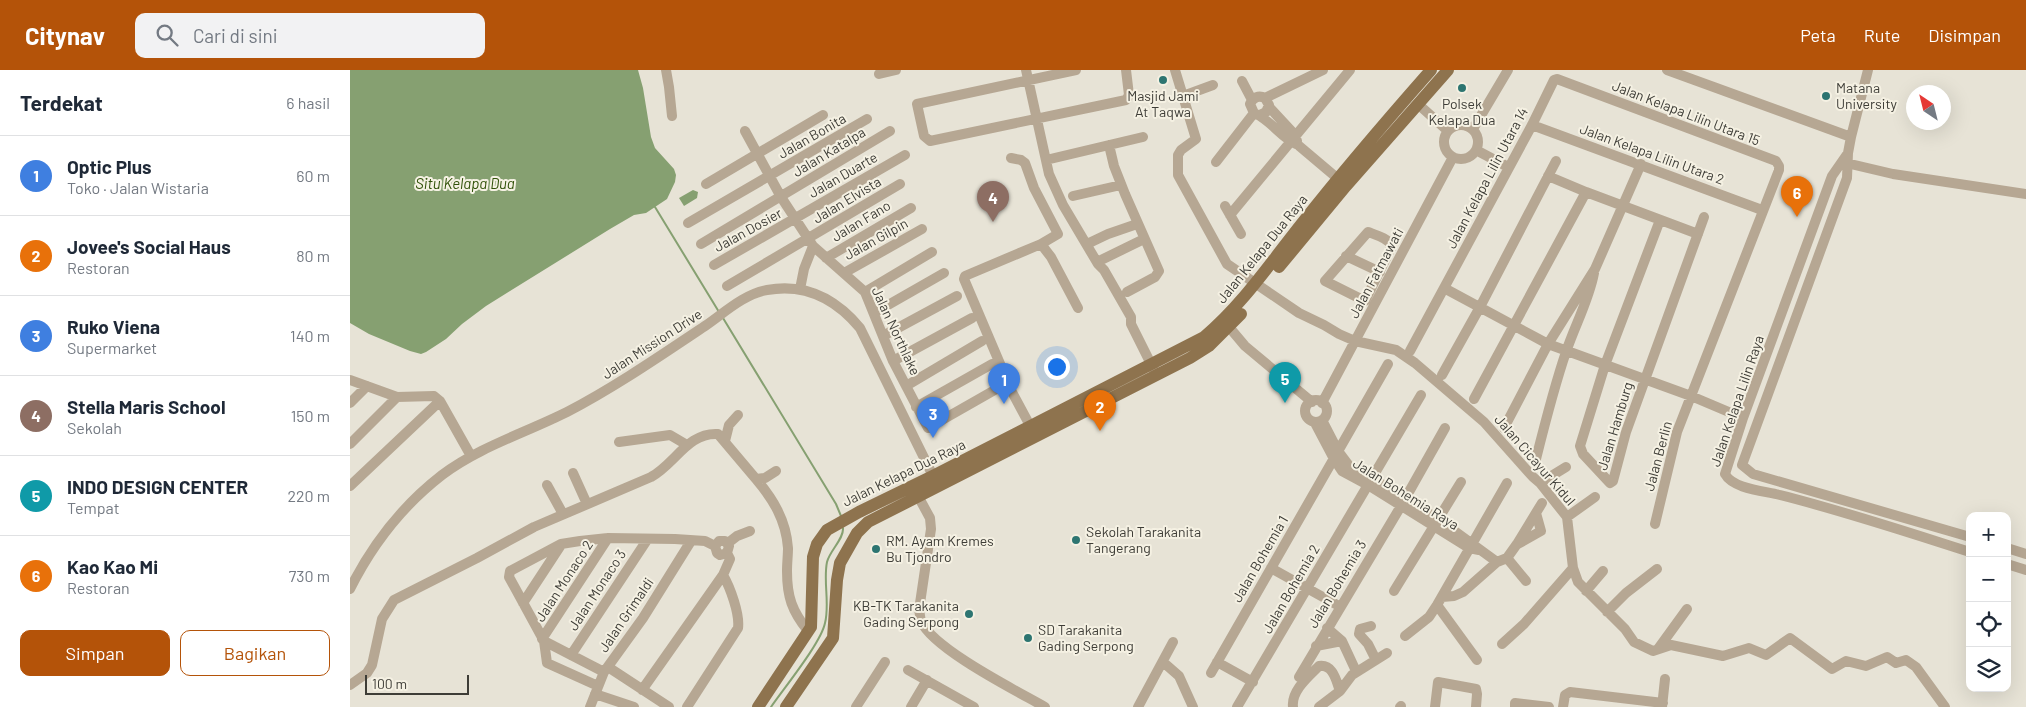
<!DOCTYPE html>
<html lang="id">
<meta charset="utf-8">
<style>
:root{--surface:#fff;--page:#f2f2f3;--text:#1f2937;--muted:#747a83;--line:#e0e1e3;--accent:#b45309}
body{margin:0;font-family:Barlow,sans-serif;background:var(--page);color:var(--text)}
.controls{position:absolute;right:15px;bottom:15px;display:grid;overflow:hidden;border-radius:10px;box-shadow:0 5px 20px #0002}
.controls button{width:45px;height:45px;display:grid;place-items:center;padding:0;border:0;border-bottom:1px solid var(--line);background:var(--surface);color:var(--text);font:25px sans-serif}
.compass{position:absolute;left:1556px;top:15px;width:45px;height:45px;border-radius:50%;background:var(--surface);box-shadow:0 5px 20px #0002;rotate:325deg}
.scale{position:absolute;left:15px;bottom:12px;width:104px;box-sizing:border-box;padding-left:5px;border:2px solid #3e3d37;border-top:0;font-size:14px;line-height:18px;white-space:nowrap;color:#3e3d37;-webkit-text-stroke:4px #f5f1e3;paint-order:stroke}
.you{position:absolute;left:706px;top:296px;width:18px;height:18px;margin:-12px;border:4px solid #fff;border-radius:50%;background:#1a73e8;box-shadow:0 0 0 8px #1a73e833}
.badge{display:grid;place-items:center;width:32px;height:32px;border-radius:50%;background:var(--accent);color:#fff;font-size:16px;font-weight:700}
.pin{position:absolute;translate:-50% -41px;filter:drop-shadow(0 1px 2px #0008)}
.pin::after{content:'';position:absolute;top:26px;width:18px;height:15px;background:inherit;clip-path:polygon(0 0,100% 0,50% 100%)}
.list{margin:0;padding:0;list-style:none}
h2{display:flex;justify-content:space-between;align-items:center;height:65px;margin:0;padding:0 20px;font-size:21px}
h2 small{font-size:16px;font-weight:400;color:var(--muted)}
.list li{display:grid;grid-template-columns:32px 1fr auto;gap:15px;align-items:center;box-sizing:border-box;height:80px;padding:0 20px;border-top:1px solid var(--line)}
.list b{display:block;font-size:19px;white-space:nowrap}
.list p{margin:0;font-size:16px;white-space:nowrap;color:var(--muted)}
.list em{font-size:16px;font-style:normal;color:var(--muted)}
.actions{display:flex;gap:10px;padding:15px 20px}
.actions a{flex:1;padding:11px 0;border:1px solid var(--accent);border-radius:10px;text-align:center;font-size:18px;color:var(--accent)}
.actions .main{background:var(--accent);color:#fff}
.icon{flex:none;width:28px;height:28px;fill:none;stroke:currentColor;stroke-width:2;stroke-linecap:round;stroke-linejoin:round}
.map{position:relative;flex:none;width:1676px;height:637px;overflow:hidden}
header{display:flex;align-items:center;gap:30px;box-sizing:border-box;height:70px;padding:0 25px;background:var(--accent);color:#fff}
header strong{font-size:24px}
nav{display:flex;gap:28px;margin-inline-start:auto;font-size:18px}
.search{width:350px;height:45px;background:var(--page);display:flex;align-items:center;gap:12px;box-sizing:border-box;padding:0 18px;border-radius:10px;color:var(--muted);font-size:19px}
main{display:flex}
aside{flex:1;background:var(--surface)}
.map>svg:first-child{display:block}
</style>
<header>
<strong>Citynav</strong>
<div class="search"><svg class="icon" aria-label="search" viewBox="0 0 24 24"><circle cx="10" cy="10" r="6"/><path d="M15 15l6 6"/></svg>Cari di sini</div>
<nav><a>Peta</a><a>Rute</a><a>Disimpan</a></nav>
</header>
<main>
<aside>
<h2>Terdekat<small>6 hasil</small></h2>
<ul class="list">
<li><span class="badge" style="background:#3f7fe0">1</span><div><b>Optic Plus</b><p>Toko · Jalan Wistaria</p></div><em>60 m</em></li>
<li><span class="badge" style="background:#e8710a">2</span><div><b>Jovee's Social Haus</b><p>Restoran</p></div><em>80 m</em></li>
<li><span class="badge" style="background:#3f7fe0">3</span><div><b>Ruko Viena</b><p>Supermarket</p></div><em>140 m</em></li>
<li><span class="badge" style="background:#8d6e63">4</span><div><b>Stella Maris School</b><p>Sekolah</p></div><em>150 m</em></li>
<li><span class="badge" style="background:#0f9aa8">5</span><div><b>INDO DESIGN CENTER</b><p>Tempat</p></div><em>220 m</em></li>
<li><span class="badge" style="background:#e8710a">6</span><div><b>Kao Kao Mi</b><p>Restoran</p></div><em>730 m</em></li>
</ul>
<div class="actions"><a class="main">Simpan</a><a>Bagikan</a></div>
</aside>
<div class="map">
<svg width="1676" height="637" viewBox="0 0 1676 637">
<rect width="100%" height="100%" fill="#e7e3d6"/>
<!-- water -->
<path fill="#86a071" d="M0,0H288L293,18L301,67L305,78L324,99L326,105L325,112L317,129L296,143L284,145L260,159L136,236L112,254L96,269L76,282L71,284L60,281L19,264L0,253Z
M343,120L348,122L347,128L334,136L329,128Z"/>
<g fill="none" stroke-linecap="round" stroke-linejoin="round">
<!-- stream -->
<path stroke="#86a071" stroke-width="2" d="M305,137L369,242
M373,248L486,434L491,446
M421,637C434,618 471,573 475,553C480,534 473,511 477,492C480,480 494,469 493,458"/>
<!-- minor -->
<path stroke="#b6a793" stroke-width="10" d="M316,0L319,17L322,46
M676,0L699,104L713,135L748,194L754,200L781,247V254L804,300
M726,0L567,34L574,66L580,71L776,30L779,25L776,0
M825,0L846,69L831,80L828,85V105L877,194L949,243L974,255L989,264L1005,271L1046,280L1065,293L1134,352L1183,407L1190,413L1217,447L1223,498L1228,512L1275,559L1284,572L1303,581L1321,575L1373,586L1399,578L1416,585L1440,568L1482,599L1496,591L1516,596L1537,587L1546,593L1556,590L1566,597L1595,637
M1317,0L1501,67
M1518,0L1501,67L1498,83L1497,108L1392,395L1403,404L1620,467
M529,4L546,0
M892,11L902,30
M833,26L863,15
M915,28L973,0
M1069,35L1098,61
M919,37L945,65L947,71
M910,45L916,42L919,35L915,28C909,25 903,27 900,34L904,43C921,50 931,68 948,75L993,113
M1182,55L1412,140
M1094 72a17 17 0 1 1 34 0a17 17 0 1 1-34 0Z
M1123,59L1158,0
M395,61L431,127L463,176L515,222L543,291L578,358L650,317
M759,75L764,96L775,124L809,201L805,207L777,222
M1126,80L1158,97
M1498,83L1482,106L1393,348L1375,404C1383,419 1415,421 1430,425C1494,441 1557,462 1620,482
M661,88L671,90L675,93L684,118L708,164L691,174L615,206L614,209L662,322L684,363
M696,90L793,67
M866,92L904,43
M1492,92L1543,104L1676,124
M1198,106L1236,122L1348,164
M356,114L473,45
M723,126L771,115
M875,136L891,164
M880,145L1000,0
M1310,150L1255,295L1230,376L1233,384L1260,413L1263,411L1276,362L1354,147
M338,153L517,49
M1018,162C1026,165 1038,168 1042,176L1015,231L975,211Z
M351,174L540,61
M691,174L701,187L728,238
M737,174L758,164L787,154
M996,186L1030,202
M476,188L561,138
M747,192L794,169
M364,195L555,85
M494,203L572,159
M377,216L550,114
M1094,218L1198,274L1341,326L1393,348
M450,219L454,199L463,176
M515,222L582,182
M524,243L594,203
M879,257L895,276L962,332
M533,266L607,226
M1060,281L1182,55L1204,10L1207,9L1426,91L1429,96V100L1327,362L1305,454
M543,291L622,248
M1092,305L1130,237L1206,91
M0,310L47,327L84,326L90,331L121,386
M556,316L632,271
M1124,329L1236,122
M955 341a11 11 0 1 1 22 0a11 11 0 1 1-22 0Z
M0,333L17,316
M972,333L1103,87
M566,337L642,294
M972,350L988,381L1000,397L1022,408L1088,449L1147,492
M965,353L984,389L992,401L1018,415L1119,478L1129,480
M1154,358L1198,274L1245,199L1291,94
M375,371L379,355L388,345
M269,372L320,365L337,375
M0,374L47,327
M1186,389C1195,353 1204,317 1216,282C1225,255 1239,230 1244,203
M223,403L237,434
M406,409C423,429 436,450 438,478C438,485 437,493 437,501C437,527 442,541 458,561
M1190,413L1216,397
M197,415L213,444
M0,416L90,331
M568,426L580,448L581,459L569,540C570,543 570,548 571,551C583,579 667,621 695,637
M1217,447L1245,427
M378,473L387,466L400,461
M1168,474L1191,461L1186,443
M1657,478L1676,484
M1157,488L1176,511
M1657,494L1676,500
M921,498L989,536
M0,519C22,475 52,436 92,405C129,377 175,363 217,342C265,317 310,286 355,256C374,243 394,224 417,220C456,213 486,229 510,258L583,406
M1044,521L1111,412
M1236,521L1253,501
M1092,527L1104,526L1113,522L1147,492L1157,488L1167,474L1192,433
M173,533L211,475
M1087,535L1127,590
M1257,542L1276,523L1307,499
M1021,556L1010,559L1009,564L1018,574L1026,590
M977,558L992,571L1005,599
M1055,566L1079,547L1087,535L1157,413
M192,569L258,468
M194,571L254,602
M1152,574L1174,554L1223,498
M966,576L992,571
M1308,579L1337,539
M221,585L297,470
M813,592L829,606L843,637
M867,592L903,612
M258,597L319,637
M558,600L624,637
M861,603L1038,294
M949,607L1051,436L1095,358
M0,615L17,603L22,595L32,549L44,530L127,488L184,457L301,407C325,394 338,362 368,364L406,409L415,408L426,401
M248,616L197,593L194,571L159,507L160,501L211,474L230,471L258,468L325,469L355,471L365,476L367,483L370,485L377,483L379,476L375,471H369L365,476
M292,620L373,505L380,489L377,483
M245,624L284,637
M240,637L254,602L293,548L341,471
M337,637L388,558C390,544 380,517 373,505
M506,637L535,592
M561,637L577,610
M788,637L823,572
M887,637L1071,325
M943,637C941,621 958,607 969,596C983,594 986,610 990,621L1002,605L1037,583
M969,637L990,621
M1050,637L1051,636
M1085,637L1088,612L1126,619L1127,624L1126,637
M1165,637V633L1199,637
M1213,637L1215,625L1220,622L1313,633
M1312,637L1315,609"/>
<!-- major -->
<path stroke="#8e734e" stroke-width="12" d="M929,197L996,116L1098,0
M408,637L461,557L463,487L467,474L477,460L509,442L583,406L854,267C893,234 921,192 953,152C994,100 1037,50 1081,0
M436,637L483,568L487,510L490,493L507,463L518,452L840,288L859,276L891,244"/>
</g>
<!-- markers -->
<g fill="#2d7571" stroke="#f5f1e3" stroke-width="2">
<circle cx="813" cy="10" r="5"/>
<circle cx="1112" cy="18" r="5"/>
<circle cx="1476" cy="26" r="5"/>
<circle cx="726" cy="470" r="5"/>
<circle cx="526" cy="479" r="5"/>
<circle cx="619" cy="544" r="5"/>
<circle cx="678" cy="568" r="5"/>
</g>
<g text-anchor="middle" stroke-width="4" stroke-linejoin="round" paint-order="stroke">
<!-- poi labels -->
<g font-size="14" fill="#3e3d37" stroke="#f5f1e3" text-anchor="start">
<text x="1486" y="23">Matana<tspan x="1486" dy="16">University</tspan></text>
<text x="813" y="31" text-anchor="middle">Masjid Jami<tspan x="813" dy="16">At Taqwa</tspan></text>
<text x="1112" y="39" text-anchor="middle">Polsek<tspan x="1112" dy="16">Kelapa Dua</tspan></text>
<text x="736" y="467">Sekolah Tarakanita<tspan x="736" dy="16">Tangerang</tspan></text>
<text x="536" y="476">RM. Ayam Kremes<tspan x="536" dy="16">Bu Tjondro</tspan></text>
<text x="609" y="541" text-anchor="end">KB-TK Tarakanita<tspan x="609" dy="16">Gading Serpong</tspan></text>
<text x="688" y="565">SD Tarakanita<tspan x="688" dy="16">Gading Serpong</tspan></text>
</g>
<!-- street labels -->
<g font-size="14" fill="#3e3d37" stroke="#f5f1e3">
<text transform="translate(1336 43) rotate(21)" y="5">Jalan Kelapa Lilin Utara 15</text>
<text transform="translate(462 66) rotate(-30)" y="5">Jalan Bonita</text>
<text transform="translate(479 82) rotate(-31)" y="5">Jalan Katalpa</text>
<text transform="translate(1302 84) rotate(20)" y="5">Jalan Kelapa Lilin Utara 2</text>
<text transform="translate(493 105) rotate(-30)" y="5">Jalan Duarte</text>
<text transform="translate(1137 108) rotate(-62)" y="5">Jalan Kelapa Lilin Utara 14</text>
<text transform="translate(497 130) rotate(-31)" y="5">Jalan Elvista</text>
<text transform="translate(511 151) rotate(-31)" y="5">Jalan Fano</text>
<text transform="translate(398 160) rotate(-29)" y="5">Jalan Dosier</text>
<text transform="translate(526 169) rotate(-29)" y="5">Jalan Gilpin</text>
<text transform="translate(912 179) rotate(-51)" y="5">Jalan Kelapa Dua Raya</text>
<text transform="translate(1026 203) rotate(-62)" y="5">Jalan Fatmawati</text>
<text transform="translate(546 261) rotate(65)" y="5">Jalan Northlake</text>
<text transform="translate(302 274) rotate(-33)" y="5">Jalan Mission Drive</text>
<text transform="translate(1387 331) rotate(-71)" y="5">Jalan Kelapa Lilin Raya</text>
<text transform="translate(1265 356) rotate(-73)" y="5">Jalan Hamburg</text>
<text transform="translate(1308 386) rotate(-75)" y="5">Jalan Berlin</text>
<text transform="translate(1185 390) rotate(49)" y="5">Jalan Cicayur Kidul</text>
<text transform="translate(554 403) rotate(-26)" y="5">Jalan Kelapa Dua Raya</text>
<text transform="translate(1056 424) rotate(32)" y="5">Jalan Bohemia Raya</text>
<text transform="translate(910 489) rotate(-60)" y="5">Jalan Bohemia 1</text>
<text transform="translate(214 511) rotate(-57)" y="5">Jalan Monaco 2</text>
<text transform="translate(987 514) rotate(-59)" y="5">Jalan Bohemia 3</text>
<text transform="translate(941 519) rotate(-60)" y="5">Jalan Bohemia 2</text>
<text transform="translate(247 520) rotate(-57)" y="5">Jalan Monaco 3</text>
<text transform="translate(276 545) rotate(-56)" y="5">Jalan Grimaldi</text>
</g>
<!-- water labels -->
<g font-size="15" font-style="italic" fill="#305108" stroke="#f5f1e3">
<text x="115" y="119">Situ Kelapa Dua</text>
</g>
</g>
</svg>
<div class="controls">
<button>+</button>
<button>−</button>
<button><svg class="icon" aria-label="locate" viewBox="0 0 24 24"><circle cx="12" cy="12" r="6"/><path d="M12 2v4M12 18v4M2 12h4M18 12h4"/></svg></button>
<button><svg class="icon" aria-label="layers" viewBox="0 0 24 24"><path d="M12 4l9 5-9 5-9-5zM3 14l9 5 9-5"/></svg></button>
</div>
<svg class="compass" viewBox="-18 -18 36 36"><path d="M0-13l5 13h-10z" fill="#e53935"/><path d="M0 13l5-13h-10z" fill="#747a83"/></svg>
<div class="scale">100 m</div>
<div class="you"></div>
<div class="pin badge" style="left:654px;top:334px;background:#3f7fe0">1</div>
<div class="pin badge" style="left:750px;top:361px;background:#e8710a">2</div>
<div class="pin badge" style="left:583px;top:368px;background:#3f7fe0">3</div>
<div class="pin badge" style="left:643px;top:152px;background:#8d6e63">4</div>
<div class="pin badge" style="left:935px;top:333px;background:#0f9aa8">5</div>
<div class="pin badge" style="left:1447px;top:147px;background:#e8710a">6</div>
</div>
</main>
